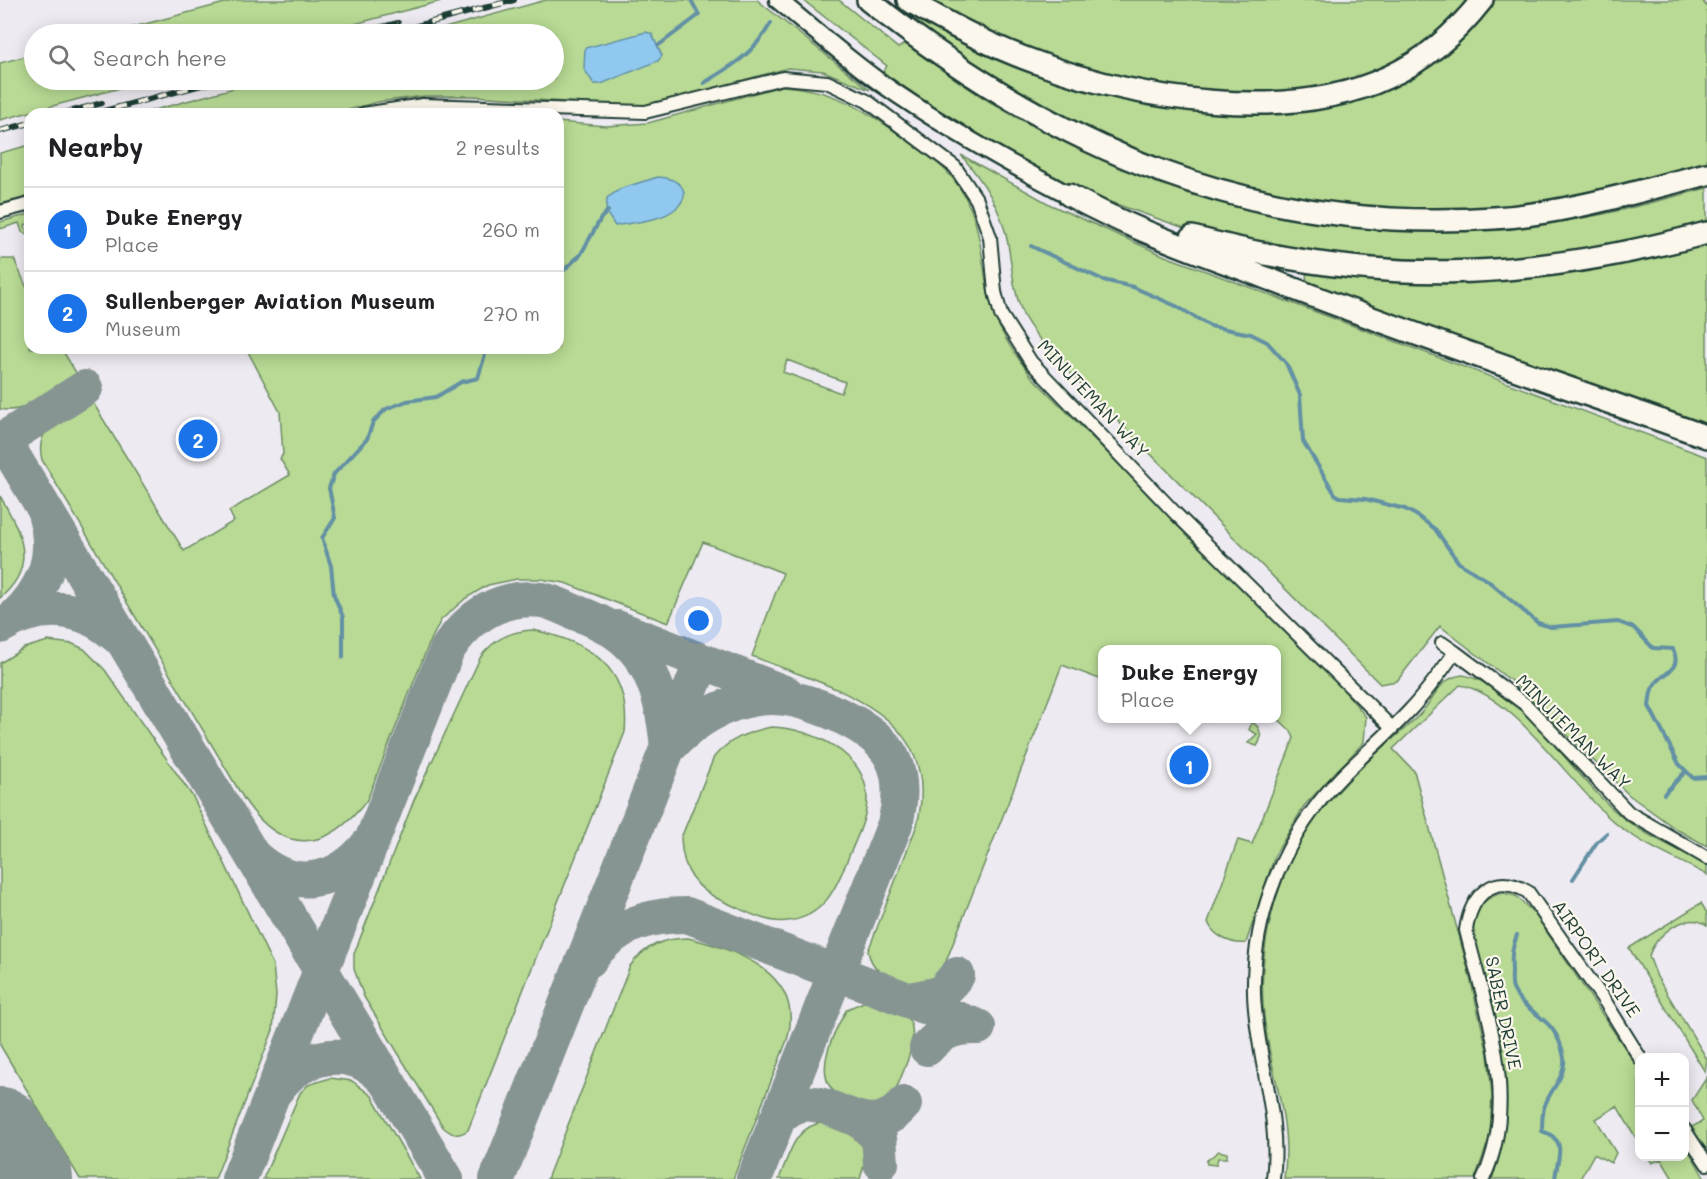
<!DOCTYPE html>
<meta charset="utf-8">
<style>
:root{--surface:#fff;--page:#f2f2f2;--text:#202124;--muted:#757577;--line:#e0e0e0;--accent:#1a73e8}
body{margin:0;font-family:Mali,sans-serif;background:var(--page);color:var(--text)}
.controls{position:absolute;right:18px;bottom:18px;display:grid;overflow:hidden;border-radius:12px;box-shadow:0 3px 15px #0003}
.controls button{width:54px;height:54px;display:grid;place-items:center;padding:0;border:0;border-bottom:2px solid var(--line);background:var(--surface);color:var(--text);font:30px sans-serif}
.you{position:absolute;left:699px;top:621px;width:21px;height:21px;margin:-15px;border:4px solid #fff;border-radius:50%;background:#1a73e8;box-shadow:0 0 0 9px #1a73e833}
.badge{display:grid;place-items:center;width:39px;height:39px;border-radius:50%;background:var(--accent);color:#fff;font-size:20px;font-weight:700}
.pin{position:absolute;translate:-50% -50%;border:3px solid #fff;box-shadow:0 2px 6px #0006}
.popup{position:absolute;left:1098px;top:645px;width:183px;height:78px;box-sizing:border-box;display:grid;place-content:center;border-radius:12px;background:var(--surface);filter:drop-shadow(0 2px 4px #0005);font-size:20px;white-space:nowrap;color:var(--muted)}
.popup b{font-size:22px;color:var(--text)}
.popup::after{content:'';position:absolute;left:50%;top:100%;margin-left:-12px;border:12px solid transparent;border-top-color:var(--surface)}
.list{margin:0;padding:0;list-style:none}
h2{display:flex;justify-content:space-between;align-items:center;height:78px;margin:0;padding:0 24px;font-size:26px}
h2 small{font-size:20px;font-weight:400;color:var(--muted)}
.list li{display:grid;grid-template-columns:39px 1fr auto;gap:18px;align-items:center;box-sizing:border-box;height:84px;padding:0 24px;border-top:2px solid var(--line)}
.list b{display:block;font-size:22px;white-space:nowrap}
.list p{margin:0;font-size:20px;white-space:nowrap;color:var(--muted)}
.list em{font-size:20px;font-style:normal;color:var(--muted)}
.icon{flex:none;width:33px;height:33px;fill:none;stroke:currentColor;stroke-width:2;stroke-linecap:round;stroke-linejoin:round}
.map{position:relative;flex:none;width:1707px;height:1179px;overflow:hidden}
.search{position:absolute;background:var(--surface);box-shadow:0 3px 15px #0003;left:24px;top:24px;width:540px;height:66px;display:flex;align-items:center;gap:15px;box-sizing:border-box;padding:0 21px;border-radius:33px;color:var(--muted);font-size:22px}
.panel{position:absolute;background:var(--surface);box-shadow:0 3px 15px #0003;left:24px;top:108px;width:540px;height:246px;border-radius:18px}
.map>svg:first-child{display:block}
</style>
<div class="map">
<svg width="1707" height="1179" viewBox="0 0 1707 1179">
<rect width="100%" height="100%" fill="#eeeaf1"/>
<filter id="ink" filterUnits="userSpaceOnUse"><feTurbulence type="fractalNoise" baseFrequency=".0167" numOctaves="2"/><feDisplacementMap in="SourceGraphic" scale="12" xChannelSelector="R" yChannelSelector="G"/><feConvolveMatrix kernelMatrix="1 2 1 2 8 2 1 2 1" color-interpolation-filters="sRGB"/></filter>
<g filter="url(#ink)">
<!-- green -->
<path fill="#b8da94" stroke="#6c8c64" stroke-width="1.5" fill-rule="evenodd" d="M236,0H445L317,34H107Z
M546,0H757L870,90L823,71L788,68L644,107L473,96H425L377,102L334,114H140L263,80H554V34H423Z
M803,0H839L898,48L904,44L909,45C938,66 965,87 995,105C1172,210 1384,256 1588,217C1628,210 1668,198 1707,188V224L1663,236L1512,262L1374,263L1190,230L1096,197L1035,168L968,131L883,72L887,66Z
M924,0H1471C1355,143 1145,95 996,39C971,29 947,13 924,0Z
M1491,0H1702L1707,7V167C1657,178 1598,197 1548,203C1357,226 1163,185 1000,84C970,66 943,43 915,23L919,16L1096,89L1353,99Z
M34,54V80H150L0,120V63Z
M781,86C824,88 855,103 890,128C912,144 937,158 954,180C982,215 980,255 989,297C996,328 1013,352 1032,377L1343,689L1366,717L1364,742L1304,806L1275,855L1246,943C1232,945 1213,936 1208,922L1238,840L1252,844L1294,738L1291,731L1276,717V650H1102V680L1062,665L943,969C922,995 874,984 868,951L917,825C945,712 833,689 752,656L783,573L703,542L668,623L565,583L541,579H517L488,585L466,598L441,620L428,646L367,800C327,853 282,856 244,799L42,460C33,424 66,417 92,401L184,551L234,521L229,511L290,475L280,459L283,454L280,412L246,348H558V122L606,126L648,123ZM787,360L845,382L841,393L783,372Z
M30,145V196L0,204V153Z
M961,155L1051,205L1165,256L1707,457V846L1676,829L1629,795L1515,684L1440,626L1397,681L1380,684L1054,357C1044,343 1028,328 1022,312C1013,289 1012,267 1008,244C1002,209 983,181 961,155Z
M30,214V223L25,225L27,235L22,232L19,223L0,229V222Z
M1707,241V430L1346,299L1307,281L1306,274H1337Z
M0,259H14L30,295V348H61L77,374C56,388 26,416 0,409Z
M0,496C21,532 39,566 0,598Z
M533,630C590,642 631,668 625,732L468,1130C458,1137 452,1135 443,1127L364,997L354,969V954L414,800L480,658C493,639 510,631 533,630Z
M48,641L73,644L84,649L105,670L193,797L273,965L276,995L273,1030L215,1179H80L0,1045V663L24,648Z
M1463,675C1516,684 1575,777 1616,812C1642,835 1677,848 1707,865V875C1677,859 1642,845 1615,823C1572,787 1514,694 1460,685L1393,749L1414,771L1468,969L1488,1054L1492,1096L1490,1136L1475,1179H1284C1292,1124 1274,1084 1266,1031C1255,965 1270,887 1308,830C1331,795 1363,765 1395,737C1404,729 1413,722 1421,713C1435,697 1440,677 1463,675Z
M1252,722C1261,727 1263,738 1257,746L1248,743L1257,734L1249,730Z
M771,727C811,728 867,753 867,799C867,818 856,839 849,856C837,886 825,917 788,921C767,924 745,911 727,903C697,891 682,872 681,838L714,757C729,739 748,732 771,727Z
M1504,893L1516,896L1534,913L1639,1069V1143L1617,1106L1596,1119L1616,1153L1611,1163L1594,1154L1580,1179H1492C1519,1110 1500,1045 1483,976C1479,961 1469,939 1472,923C1476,906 1488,896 1504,893Z
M1701,903L1707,913V925C1685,911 1655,935 1649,956L1657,977L1707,1059L1705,1072L1629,948Z
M688,938C739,950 806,975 787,1040L733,1179H547L630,966C645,946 663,938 688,938Z
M866,1001C916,1008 921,1027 904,1070C899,1081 896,1095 885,1101C873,1108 863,1104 850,1101C806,1087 831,1036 847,1009Z
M1707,1077V1154L1690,1128L1703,1121L1692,1100Z
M330,1078L352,1081L372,1096L420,1179H263L300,1093L308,1085Z
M826,1122L845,1128L861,1139L866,1158L860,1179H779C790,1153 794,1125 826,1122Z
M1685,1144L1705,1179H1673L1661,1159L1652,1163L1648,1157L1684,1156Z
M1219,1151L1227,1153V1158H1218L1216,1165L1207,1164L1206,1161Z"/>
<!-- water -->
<path fill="#90c8ef" stroke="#6390a4" stroke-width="1.5" d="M646,32L652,34L662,56L658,61L601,84H594L584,69L585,48Z
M658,177C678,177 695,192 675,209C661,221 632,222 615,226L606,212L607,198L622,188Z"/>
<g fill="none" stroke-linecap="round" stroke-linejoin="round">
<!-- stream -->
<path stroke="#6390a4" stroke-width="4" d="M659,45L699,15L691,0
M704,83C734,65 753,54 771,23
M1031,246L1103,280L1133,287L1176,306L1210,326L1251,334L1267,342L1286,363L1300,395L1303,441L1335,494L1340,497L1365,499L1405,509L1416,515L1435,529L1459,563L1487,580L1538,623L1551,627L1618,622L1634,628L1653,648L1673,649C1683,671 1662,672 1653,687C1650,692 1650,701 1649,706L1679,764L1693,778L1707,777
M558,276L581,254L601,218L608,211
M343,657V617L334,595L331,566L322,538L335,518L329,488L334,474L367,439L373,422L386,409L407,401L436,397L461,382L478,378L487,348
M1664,794L1686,771
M1573,879L1597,842L1607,833
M1517,935C1512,948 1511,956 1512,970C1512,976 1511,984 1513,989C1524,1015 1557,1014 1564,1058C1566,1078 1549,1090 1544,1108C1542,1115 1542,1124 1542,1131C1569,1140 1557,1158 1555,1179"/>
<!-- taxiway -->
<path stroke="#869492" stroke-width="36" d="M0,440L11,453L446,1179
M1,441L85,388
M14,618C43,590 58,558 46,517
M0,626C40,602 82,604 117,636
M617,628L787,694
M668,748C691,723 722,703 758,698C783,694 807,702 830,711C885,735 911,761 895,824L754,1179
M253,856C291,892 336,885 368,845
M589,960C613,926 647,915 687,915L978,1027
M910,1000L941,994L957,975
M927,1048C942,1031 956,1026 978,1027
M275,1091C303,1052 353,1043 386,1081
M776,1121C818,1069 861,1155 904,1104
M861,1121L879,1138L881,1163
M239,1179L447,650C469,616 500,595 542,600C554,602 566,609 577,613C602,622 625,634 641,657C659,684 665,716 668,748
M497,1179L702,661"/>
<!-- runway -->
<path stroke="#869492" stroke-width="88" d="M0,1131L29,1179"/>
<!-- street casing -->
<g stroke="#1f3d34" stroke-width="16">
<path id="street" d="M363,114L423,105L645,112L783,78L827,82L867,101L955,167L977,200L990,237L995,292L1001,315L1031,362L1177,515L1392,728
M0,212L30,204
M1442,643L1455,652
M1684,1129L1707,1164
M1273,1179C1281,1114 1256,1058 1254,994C1252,914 1285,834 1342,776C1364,754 1389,733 1410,710C1427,692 1441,672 1455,652L1526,705L1629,813L1707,858
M1483,1179C1521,1100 1485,1009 1466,930C1471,896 1493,871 1528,892L1606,1003L1640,1058"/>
</g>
<!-- secondary casing -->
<g stroke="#1f3d34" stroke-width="21">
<path id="secondary" d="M778,0C812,28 846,58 881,83C941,125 1004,161 1069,195"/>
</g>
<!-- highway casing -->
<g stroke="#1f3d34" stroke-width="26">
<path id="highway" d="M868,0C1054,148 1253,235 1494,218C1566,214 1637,191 1707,174
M908,0C950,25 992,47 1038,63C1138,100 1289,124 1388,77C1426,60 1457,32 1482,0
M1069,195C1132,230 1199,252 1266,278C1411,335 1560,384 1707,437
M1192,237C1376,286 1523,282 1707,233"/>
</g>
<!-- street -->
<use href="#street" stroke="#fbf7ec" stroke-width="12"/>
<!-- secondary -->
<use href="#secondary" stroke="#fbf7ec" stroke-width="16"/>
<!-- highway -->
<use href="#highway" stroke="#fbf7ec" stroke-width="21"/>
<!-- rail casing -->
<g stroke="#1f3d34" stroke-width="6">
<path id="rail" d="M355,34L398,23
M387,34L514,0
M62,114L102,103
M93,114L220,80
M0,131L30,123"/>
</g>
<!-- rail -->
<use href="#rail" stroke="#fbf7ec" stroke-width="4" stroke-dasharray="11" stroke-linecap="butt"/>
</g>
</g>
<g text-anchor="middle" stroke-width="4.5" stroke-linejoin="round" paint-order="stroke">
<!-- street labels -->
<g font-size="18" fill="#1f3d34" stroke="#fbf7ec">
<text transform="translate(1093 399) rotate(47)" y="6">MINUTEMAN WAY</text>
<text transform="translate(1573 732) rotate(45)" y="6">MINUTEMAN WAY</text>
<text transform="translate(1596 959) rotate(55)" y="6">AIRPORT DRIVE</text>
<text transform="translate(1503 1013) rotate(78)" y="6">SABER DRIVE</text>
</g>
</g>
</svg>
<div class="controls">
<button>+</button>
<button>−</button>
</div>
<div class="you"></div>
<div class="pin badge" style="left:1189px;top:765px">1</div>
<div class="popup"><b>Duke Energy</b>Place</div>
<div class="pin badge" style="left:198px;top:439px">2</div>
<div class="search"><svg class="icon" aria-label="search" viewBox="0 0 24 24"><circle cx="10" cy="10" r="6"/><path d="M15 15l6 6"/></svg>Search here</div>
<section class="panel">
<h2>Nearby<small>2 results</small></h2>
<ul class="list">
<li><span class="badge">1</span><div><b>Duke Energy</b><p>Place</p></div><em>260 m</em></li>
<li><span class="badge">2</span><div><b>Sullenberger Aviation Museum</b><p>Museum</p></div><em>270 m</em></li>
</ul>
</section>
</div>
